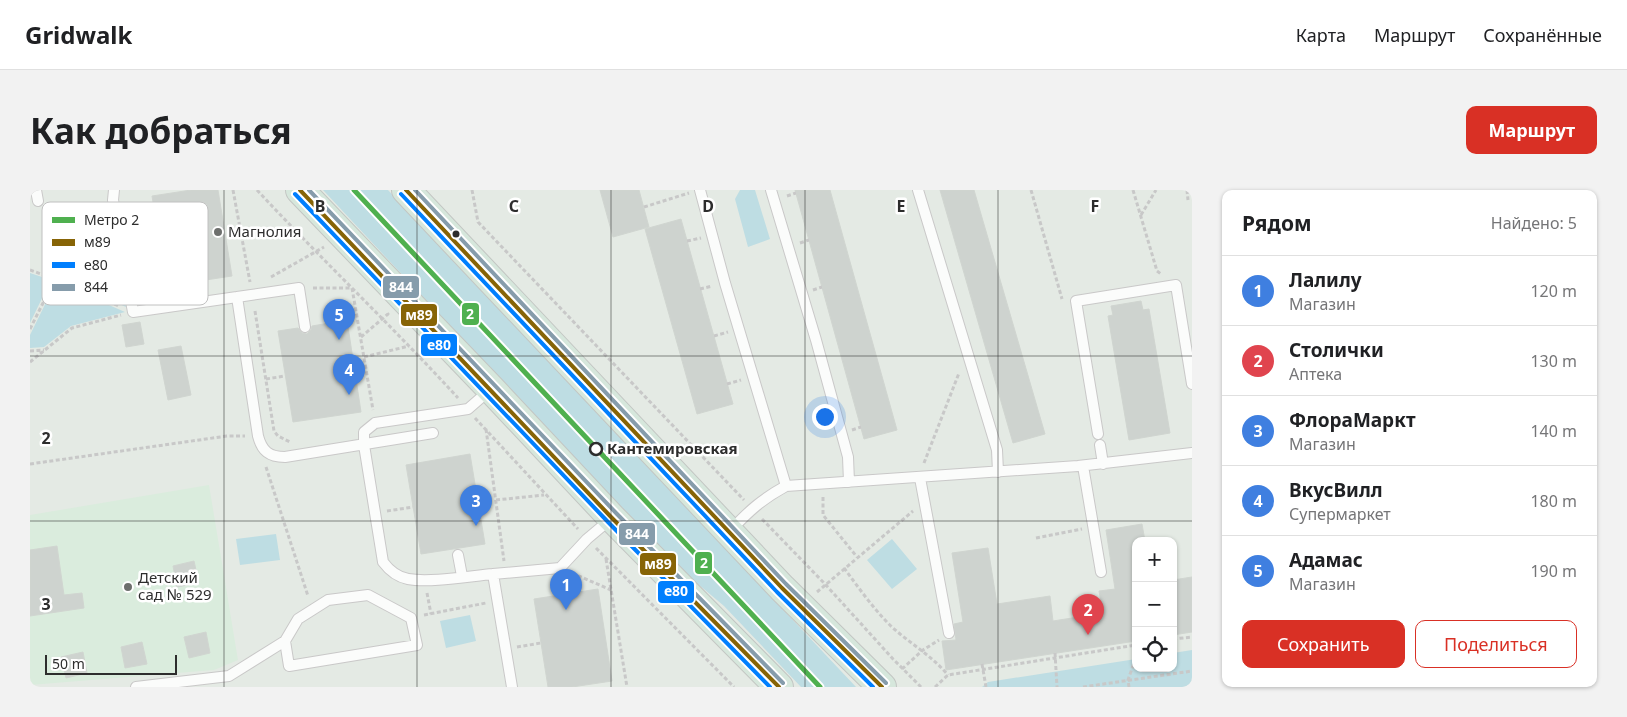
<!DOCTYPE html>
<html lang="ru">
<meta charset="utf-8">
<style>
:root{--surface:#fff;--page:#f2f2f2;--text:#202124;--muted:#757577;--line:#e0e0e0;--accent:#d93025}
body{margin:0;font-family:"Noto Sans",sans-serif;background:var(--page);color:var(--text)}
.controls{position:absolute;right:15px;bottom:15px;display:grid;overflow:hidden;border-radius:10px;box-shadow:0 1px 4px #0004}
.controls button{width:45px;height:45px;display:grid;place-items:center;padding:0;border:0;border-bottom:1px solid var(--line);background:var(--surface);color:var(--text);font:25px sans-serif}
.scale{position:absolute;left:15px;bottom:12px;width:132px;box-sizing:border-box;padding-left:5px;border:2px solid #2d2d2d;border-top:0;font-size:14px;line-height:18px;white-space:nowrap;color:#2d2d2d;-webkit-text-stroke:4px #fff;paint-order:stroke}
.you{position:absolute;left:794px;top:226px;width:18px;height:18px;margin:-12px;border:4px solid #fff;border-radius:50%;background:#1a73e8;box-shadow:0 0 0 8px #1a73e833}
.badge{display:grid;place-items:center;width:32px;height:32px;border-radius:50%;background:var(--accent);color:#fff;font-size:16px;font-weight:700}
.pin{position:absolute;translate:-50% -41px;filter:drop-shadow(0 1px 2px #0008)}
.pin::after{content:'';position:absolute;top:26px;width:18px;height:15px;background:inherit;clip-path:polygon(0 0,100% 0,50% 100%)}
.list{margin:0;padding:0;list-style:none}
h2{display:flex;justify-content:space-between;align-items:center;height:65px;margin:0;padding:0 20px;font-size:21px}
h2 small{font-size:16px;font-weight:400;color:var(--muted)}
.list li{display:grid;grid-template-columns:32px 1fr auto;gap:15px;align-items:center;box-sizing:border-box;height:70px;padding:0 20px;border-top:1px solid var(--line)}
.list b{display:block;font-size:19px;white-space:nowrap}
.list p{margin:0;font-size:16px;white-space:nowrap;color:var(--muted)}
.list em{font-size:16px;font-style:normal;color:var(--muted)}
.actions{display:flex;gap:10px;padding:15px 20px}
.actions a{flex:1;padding:11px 0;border:1px solid var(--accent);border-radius:10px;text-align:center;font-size:18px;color:var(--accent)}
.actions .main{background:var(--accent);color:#fff}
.icon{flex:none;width:28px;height:28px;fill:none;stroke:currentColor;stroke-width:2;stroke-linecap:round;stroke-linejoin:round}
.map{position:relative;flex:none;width:1162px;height:497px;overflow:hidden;border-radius:10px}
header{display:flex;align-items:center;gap:30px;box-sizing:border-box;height:70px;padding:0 25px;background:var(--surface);border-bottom:1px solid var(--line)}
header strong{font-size:24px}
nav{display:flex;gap:28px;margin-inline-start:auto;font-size:18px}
.intro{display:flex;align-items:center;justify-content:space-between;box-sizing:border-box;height:120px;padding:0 30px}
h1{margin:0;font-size:35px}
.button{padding:12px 22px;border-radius:10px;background:var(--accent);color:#fff;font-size:18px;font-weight:700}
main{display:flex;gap:30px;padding:0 30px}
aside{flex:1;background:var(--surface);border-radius:10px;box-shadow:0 1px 4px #0004}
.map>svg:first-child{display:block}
</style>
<header>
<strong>Gridwalk</strong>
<nav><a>Карта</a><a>Маршрут</a><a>Сохранённые</a></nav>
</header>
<div class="intro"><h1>Как добраться</h1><a class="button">Маршрут</a></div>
<main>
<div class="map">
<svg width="1162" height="497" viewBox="0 0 1162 497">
<rect width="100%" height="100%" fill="#e4eae4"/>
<!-- education -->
<path fill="#daecdd" d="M179,295L208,470L184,480L0,495V325Z"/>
<!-- green -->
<path fill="#bedde3" d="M293,0H358L826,497H771L694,416L636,367Z
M710,0H725L740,49L718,57L705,9Z
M86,63L96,117L40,92L68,67Z
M0,83L21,90L0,133Z
M26,92L95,122L41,136L14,157L0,158V145Z
M246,344L250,370L210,375L206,349Z
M862,349L887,379L862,399L837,370Z
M440,425L446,451L416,458L410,431Z
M1162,460V497H952L958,492L1106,469V478H1143V463Z"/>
<!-- building -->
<path fill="#ced3cf" stroke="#d0d5d0" d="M161,0H188L202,86L136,96L122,6Z
M570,0H609L619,37L583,47Z
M765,0H800L867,240L834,249Z
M910,0H944L1015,244L983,253Z
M651,29L703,214L667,224L615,39Z
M1111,111L1113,120L1119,119L1140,243L1099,250L1078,126L1083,125L1081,116Z
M317,130L331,222L263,232L248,141L268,138L272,143L277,144L281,140L282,136Z
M110,132L114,154L96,157L92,135Z
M151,156L161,205L138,210L128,160Z
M440,264L455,354L391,364L376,275Z
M1112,334L1115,351H1106V451L916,480L912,451L926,450L924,434L933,432L922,363L958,358L967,414L1020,406L1023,431L1073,423L1069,401L1085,399L1076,340Z
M27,356L34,405L52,403L54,418L0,426V360Z
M164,371L169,393L147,397L143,376Z
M1162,387V442L1143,445V390Z
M568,399L582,491L542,497H518L504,409Z
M176,442L180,463L159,468L154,447Z
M112,452L117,474L95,478L91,457Z
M53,462L57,483L36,488L31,467Z"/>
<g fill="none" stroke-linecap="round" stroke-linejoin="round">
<!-- lane casing -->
<g stroke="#c9c8c8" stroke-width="12">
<path id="lane" d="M6,0L8,11
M84,0L83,10L103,122L207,107
M670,0L695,93L756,296
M741,0L786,150L818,267L819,292
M888,0L967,260L968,282
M275,137L269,98L207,107L228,246C232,261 239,267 255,267L403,243
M461,199L438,219L345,233L334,242V255L353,372C359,380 367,387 378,389C400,393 440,386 463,384
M1068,244L1046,111L1146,95L1162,194
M1070,255L1073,274
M1053,276L1071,382
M890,288L919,443
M701,340C719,321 732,309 756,296L1048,276L1162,263
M428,365L432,386
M106,497L199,486L255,451L268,429L298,410L338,405L381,428L387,455L259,476L255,451
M482,497L463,384L530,378L557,349L582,328"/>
</g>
<!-- primary casing -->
<g stroke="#c3c6c3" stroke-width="30">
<path id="primary" d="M270,0L461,199L582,328L749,497
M376,0L752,398L852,497"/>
</g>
<!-- path -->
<path stroke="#c8c8c8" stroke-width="3" stroke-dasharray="4 2.5" stroke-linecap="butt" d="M203,0L220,92
M227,0C293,71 363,137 428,208
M442,0L448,32L714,310
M1001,0L1032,109
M1103,0L1127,81L1131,84
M1157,0L1158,10
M757,6L766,3
M614,17L659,3
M1111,25L1126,0
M211,42L262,38
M657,51L671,48
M770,53L779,50
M105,55L129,51
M0,80L25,89L89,116
M241,87L294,57
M35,93L67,64L79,62
M283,98H322L343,220
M670,99L682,96
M783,100L792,97
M225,121L244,241L248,246L260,252
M0,139L25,89
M684,146L698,142
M331,147L358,124L357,123
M0,161L14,160
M334,167L379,156
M0,172L42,138L91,125
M236,189L255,186
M697,194L711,190
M445,228L548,339
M456,239L474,371
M822,240L831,237
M894,273L929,183
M0,274L197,246H215
M236,277L278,406
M793,307V325L827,367
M466,310L514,305
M357,321L383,317
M732,329L795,394L863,469L891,497
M1006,348L1052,339
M566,358L704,497
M576,369L597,497
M814,378C829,398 844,420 863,438C881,454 902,466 918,485
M542,383L581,400
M787,402L883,321
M397,403L401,424
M394,425L456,413
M1143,449L1162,447
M487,457L511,453
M1025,463L1027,497
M952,474L956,497
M872,479L893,460L909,450
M905,497L918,485L1106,455
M1053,497L1162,481
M1099,497L1098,490L1106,467"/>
<!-- lane -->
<use href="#lane" stroke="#fbfcfb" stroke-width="10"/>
<!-- primary -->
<use href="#primary" stroke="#d6e7dc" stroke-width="28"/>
<!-- bus-1 casing -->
<g stroke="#fff" stroke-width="8">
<path id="bus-1" d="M270,0L582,328L749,497
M376,0L752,398L852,497"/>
</g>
<!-- bus-2 casing -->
<g stroke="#fff" stroke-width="8">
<path id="bus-2" d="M265,4L578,332L740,497
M371,4L747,402L843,497"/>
</g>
<!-- bus-3 casing -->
<g stroke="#fff" stroke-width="8">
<path id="bus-3" d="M279,0L587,324L753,493
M385,0L756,394L856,493"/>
</g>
<!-- bus-1 -->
<use href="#bus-1" stroke="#876406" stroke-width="4"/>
<!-- bus-2 -->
<use href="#bus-2" stroke="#007ffe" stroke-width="4"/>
<!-- bus-3 -->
<use href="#bus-3" stroke="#869cab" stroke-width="4"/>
<!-- metro-1 casing -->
<g stroke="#fff" stroke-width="9">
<path id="metro-1" d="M324,0L790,497"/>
</g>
<!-- metro-1 -->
<use href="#metro-1" stroke="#4fb04f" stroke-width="5"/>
</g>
<!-- grid -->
<path fill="none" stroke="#2d2d2d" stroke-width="1" stroke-opacity="0.55" d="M194,0V497M387,0V497M581,0V497M775,0V497M968,0V497M0,166H1162M0,331H1162"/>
<!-- markers -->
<g fill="#6d6f6d" stroke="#fff" stroke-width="2">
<circle cx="188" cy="42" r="5"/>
<circle cx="98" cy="397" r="5"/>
</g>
<circle fill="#2d2d2d" stroke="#fff" stroke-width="2" cx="426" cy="44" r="4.5"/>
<circle fill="#fff" stroke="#2d2d2d" stroke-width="2.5" cx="566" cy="259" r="6"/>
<g text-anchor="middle" stroke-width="5" stroke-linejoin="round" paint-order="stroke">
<!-- poi labels -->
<g font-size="15" fill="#2d2d2d" stroke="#fff" text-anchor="start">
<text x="198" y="47">Магнолия</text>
<text x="108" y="393">Детский<tspan x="108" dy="17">сад № 529</tspan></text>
</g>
<!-- stop labels -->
<g font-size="15" font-weight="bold" fill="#2d2d2d" stroke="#fff" text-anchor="start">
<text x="577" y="264">Кантемировская</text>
</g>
</g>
<!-- legend -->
<rect x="12" y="12" width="166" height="103" rx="8" fill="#fff" stroke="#c0c0c0" stroke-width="1"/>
<rect x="22" y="27" width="23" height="6" fill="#4fb04f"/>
<rect x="22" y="49" width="23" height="7" fill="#876406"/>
<rect x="22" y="72" width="23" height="6" fill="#007ffe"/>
<rect x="22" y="94" width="23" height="7" fill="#869cab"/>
<g font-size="14" fill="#2d2d2d">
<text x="54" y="35">Метро 2</text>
<text x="54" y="57">м89</text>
<text x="54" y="80">е80</text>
<text x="54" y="102">844</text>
</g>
<g font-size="16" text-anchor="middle" font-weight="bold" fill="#2d2d2d" stroke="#fff" stroke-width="5" stroke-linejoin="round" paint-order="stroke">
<text x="290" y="22">B</text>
<text x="484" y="22">C</text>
<text x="678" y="22">D</text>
<text x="871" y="22">E</text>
<text x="1065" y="22">F</text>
<text x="16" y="254">2</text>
<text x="16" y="420">3</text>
</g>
<g stroke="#fff" stroke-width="2">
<rect x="352" y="85" width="38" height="24" rx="5" fill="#869cab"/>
<rect x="431" y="112" width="19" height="24" rx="5" fill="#4fb04f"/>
<rect x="370" y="113" width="38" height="24" rx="5" fill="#876406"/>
<rect x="390" y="143" width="38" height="24" rx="5" fill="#007ffe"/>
<rect x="588" y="332" width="38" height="24" rx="5" fill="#869cab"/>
<rect x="664" y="361" width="19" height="24" rx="5" fill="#4fb04f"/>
<rect x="609" y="362" width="38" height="24" rx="5" fill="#876406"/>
<rect x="627" y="390" width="38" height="24" rx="5" fill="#007ffe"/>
</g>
<g font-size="14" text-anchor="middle" font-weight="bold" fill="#fff">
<text x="371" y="102">844</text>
<text x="440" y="129">2</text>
<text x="389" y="130">м89</text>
<text x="409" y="160">е80</text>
<text x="607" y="349">844</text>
<text x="674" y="378">2</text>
<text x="628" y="379">м89</text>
<text x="646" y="406">е80</text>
</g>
</svg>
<div class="controls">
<button>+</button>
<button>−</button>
<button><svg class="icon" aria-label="locate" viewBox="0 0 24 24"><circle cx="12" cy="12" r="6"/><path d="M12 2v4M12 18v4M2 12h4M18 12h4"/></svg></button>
</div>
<div class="scale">50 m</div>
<div class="you"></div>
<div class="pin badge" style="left:536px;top:420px;background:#3f7fe0">1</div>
<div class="pin badge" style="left:1058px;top:445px;background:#e0444e">2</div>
<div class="pin badge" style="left:446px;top:336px;background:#3f7fe0">3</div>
<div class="pin badge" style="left:319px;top:205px;background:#3f7fe0">4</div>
<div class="pin badge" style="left:309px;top:150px;background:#3f7fe0">5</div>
</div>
<aside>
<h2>Рядом<small>Найдено: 5</small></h2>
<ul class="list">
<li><span class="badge" style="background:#3f7fe0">1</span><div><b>Лалилу</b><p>Магазин</p></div><em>120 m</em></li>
<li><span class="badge" style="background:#e0444e">2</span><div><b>Столички</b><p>Аптека</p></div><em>130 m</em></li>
<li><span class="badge" style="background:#3f7fe0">3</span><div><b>ФлораМаркт</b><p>Магазин</p></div><em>140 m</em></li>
<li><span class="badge" style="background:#3f7fe0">4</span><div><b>ВкусВилл</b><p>Супермаркет</p></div><em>180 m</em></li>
<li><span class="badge" style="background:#3f7fe0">5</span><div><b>Адамас</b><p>Магазин</p></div><em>190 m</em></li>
</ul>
<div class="actions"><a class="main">Сохранить</a><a>Поделиться</a></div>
</aside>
</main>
